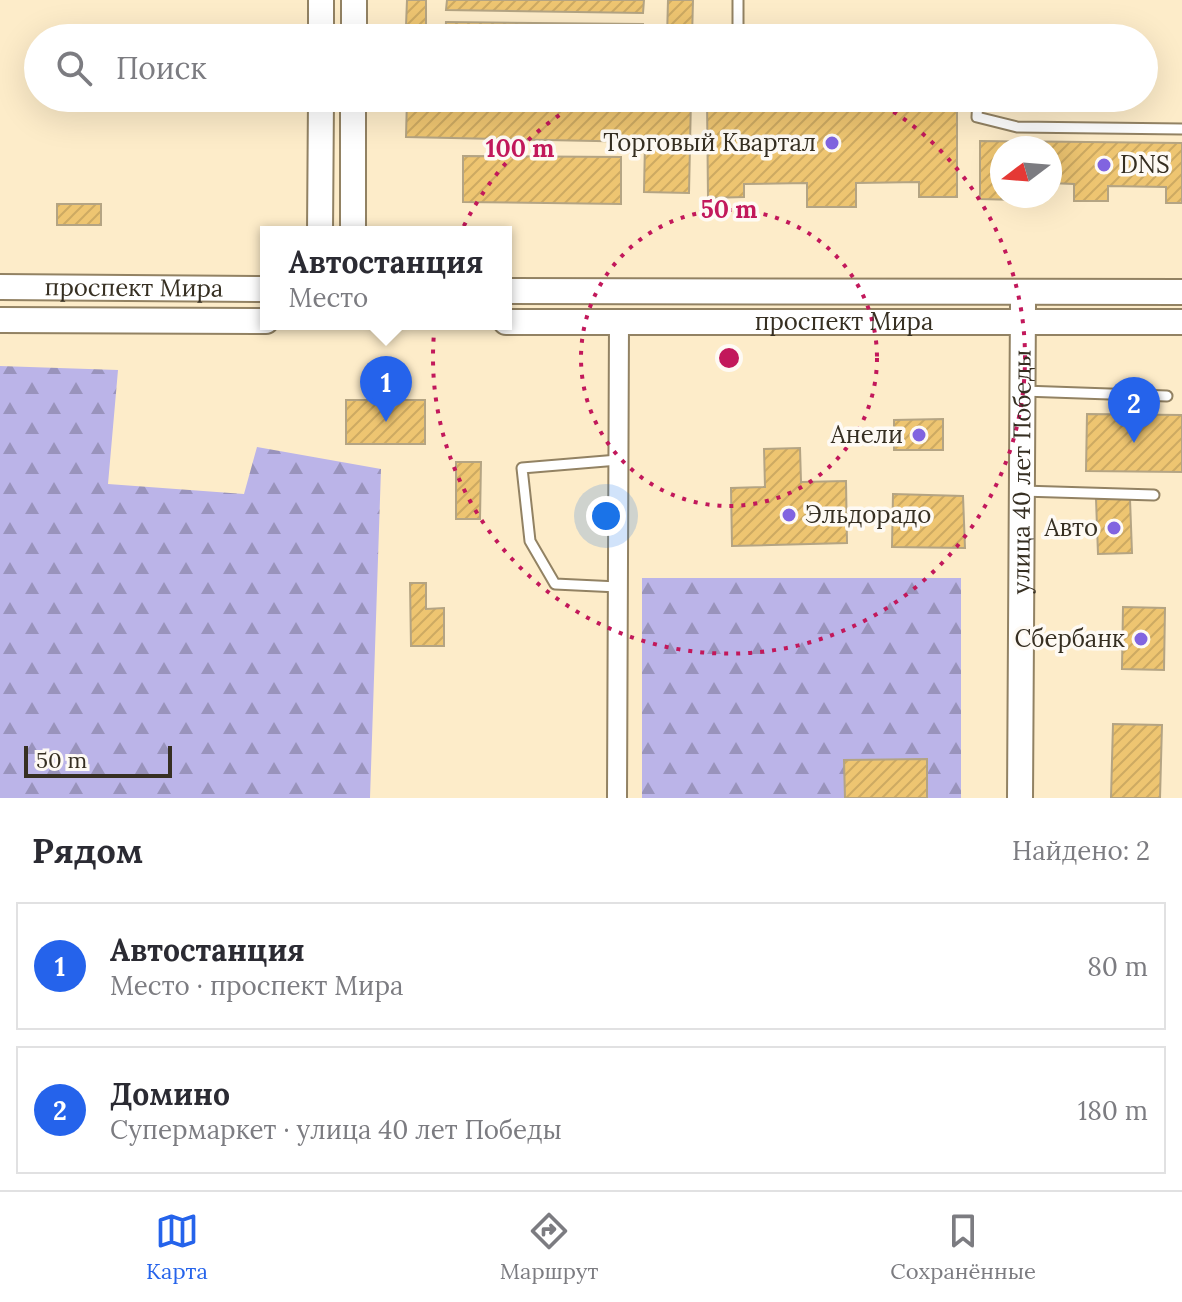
<!DOCTYPE html>
<html lang="ru">
<meta charset="utf-8">
<style>
:root{--surface:#fff;--page:#f7f7f7;--text:#2b2b33;--muted:#7c7c81;--line:#e1e1e2;--accent:#2563eb}
body{margin:0;font-family:Lora,serif;background:var(--page);color:var(--text)}
.compass{position:absolute;left:990px;top:136px;width:72px;height:72px;border-radius:50%;background:var(--surface);box-shadow:0 8px 32px #0002;rotate:254deg}
.scale{position:absolute;left:24px;bottom:20px;width:148px;box-sizing:border-box;padding-left:8px;border:4px solid #362f22;border-top:0;font-size:22px;line-height:28px;white-space:nowrap;color:#362f22;-webkit-text-stroke:6px #fefaf4;paint-order:stroke}
.you{position:absolute;left:606px;top:516px;width:28px;height:28px;margin:-20px;border:6px solid #fff;border-radius:50%;background:#1a73e8;box-shadow:0 0 0 12px #1a73e833}
.badge{display:grid;place-items:center;width:52px;height:52px;border-radius:50%;background:var(--accent);color:#fff;font-size:26px;font-weight:700}
.pin{position:absolute;translate:-50% -66px;filter:drop-shadow(0 2px 4px #0008)}
.pin::after{content:'';position:absolute;top:42px;width:28px;height:24px;background:inherit;clip-path:polygon(0 0,100% 0,50% 100%)}
.popup{position:absolute;left:260px;top:226px;width:252px;height:104px;box-sizing:border-box;display:grid;place-content:center;border-radius:0px;background:var(--surface);filter:drop-shadow(0 2px 6px #0005);font-size:26px;white-space:nowrap;color:var(--muted)}
.popup b{font-size:30px;color:var(--text)}
.popup::after{content:'';position:absolute;left:50%;top:100%;margin-left:-16px;border:16px solid transparent;border-top-color:var(--surface)}
.list{margin:0;padding:0;list-style:none}
h2{display:flex;justify-content:space-between;align-items:center;height:104px;margin:0;padding:0 32px;font-size:34px}
h2 small{font-size:26px;font-weight:400;color:var(--muted)}
.list li{display:grid;grid-template-columns:52px 1fr auto;gap:24px;align-items:center;box-sizing:border-box;height:128px;margin:0 16px 16px;padding:0 16px;border:2px solid var(--line);border-radius:0px}
.list b{display:block;font-size:30px;white-space:nowrap}
.list p{margin:0;font-size:26px;white-space:nowrap;color:var(--muted)}
.list em{font-size:26px;font-style:normal;color:var(--muted)}
.icon{flex:none;width:44px;height:44px;fill:none;stroke:currentColor;stroke-width:2;stroke-linecap:round;stroke-linejoin:round}
.map{position:relative;flex:none;width:1182px;height:798px;overflow:hidden}
.search{position:absolute;background:var(--surface);box-shadow:0 8px 32px #0002;left:24px;right:24px;top:24px;height:88px;display:flex;align-items:center;gap:20px;box-sizing:border-box;padding:0 28px;border-radius:44px;color:var(--muted);font-size:30px}
.sheet{height:392px;background:var(--surface)}
nav{display:flex;justify-content:space-around;align-items:center;box-sizing:border-box;height:112px;border-top:2px solid var(--line);background:var(--surface);font-size:22px;color:var(--muted)}
nav a{display:grid;justify-items:center;gap:4px}
nav .on{color:var(--accent)}
.map>svg:first-child{display:block}
</style>
<div class="map">
<svg width="1182" height="798" viewBox="0 0 1182 798">
<defs>
<pattern id="forest-firs" width="22" height="20" patternUnits="userSpaceOnUse" patternTransform="scale(2)"><rect width="22" height="20" fill="#bbb4e8"/><path d="M5 1l3.5 6h-7zM16 11l3.5 6h-7z" fill="#9993bc"/></pattern>
<pattern id="building-hatch" width="6" height="6" patternUnits="userSpaceOnUse" patternTransform="scale(2)"><rect width="6" height="6" fill="#eec571"/><path d="M-1 1l2-2M0 6l6-6M5 7l2-2" fill="none" stroke="#cdaa62"/></pattern>
</defs>
<rect width="100%" height="100%" fill="#fdecc9"/>
<!-- forest -->
<path fill="url(#forest-firs)" d="M0,366L118,370L108,484L244,494L257,447L381,469L370,798H0Z
M642,578H961V798H642Z"/>
<!-- building -->
<path fill="url(#building-hatch)" stroke="#b4a483" stroke-width="2" d="M407,0H426V38H394V26H406Z
M447,0H644L643,13L446,10Z
M668,0H693L692,38H667Z
M446,22L643,24V38H445Z
M407,98H691L689,193L644,192L645,142L406,137Z
M707,98H799V103L957,102V197H919V182L856,183V207H807V183L744,184V197L708,198Z
M980,141L1182,143V203H1166V187L1108,186V201H1074V184L1050,183V148H1002V196H1018V200L980,199Z
M463,156L621,157V204L463,202Z
M57,204H101V225H57Z
M346,400H425V444H346Z
M1087,414L1182,415V472L1086,471Z
M943,419V450H894V420Z
M800,448L801,482L846,481L847,543L732,546L731,488L765,487L764,449Z
M456,462H481L480,519H456Z
M893,494L963,496L965,548L892,547Z
M1096,499H1130L1132,553L1098,554Z
M410,583H426V609L444,608V646H411Z
M1123,607L1165,608L1164,670L1122,669Z
M1113,724L1162,725L1160,798H1111Z
M927,759V798H845L844,760Z"/>
<g fill="none" stroke-linecap="round" stroke-linejoin="round">
<!-- service casing -->
<g stroke="#928263" stroke-width="13">
<path id="service" d="M738,0V38
M978,98L977,117L1017,127L1182,129
M1023,391L1167,396
M1022,491L1154,495
M618,587L555,584L530,541L522,468L618,460"/>
</g>
<!-- minor casing -->
<g stroke="#928263" stroke-width="22">
<path id="minor" d="M617,798L619,323"/>
</g>
<!-- tertiary casing -->
<g stroke="#928263" stroke-width="28">
<g id="tertiary">
<path d="M321,38V0"/>
<path d="M354,38V0"/>
<path d="M320,232L321,98"/>
<path d="M353,232V98"/>
<path id="s1" d="M0,287L266,289"/>
<path d="M506,291L1182,292"/>
<path d="M0,320L266,321"/>
<path id="s2" d="M506,322H1182"/>
<path id="s3" d="M1020,798L1023,305"/>
</g>
</g>
<!-- service -->
<use href="#service" stroke="#fff" stroke-width="9"/>
<!-- minor -->
<use href="#minor" stroke="#fff" stroke-width="18"/>
<!-- tertiary -->
<use href="#tertiary" stroke="#fff" stroke-width="24"/>
</g>
<!-- distance rings -->
<g fill="none" stroke="#c2185b" stroke-width="4" stroke-dasharray="4 8">
<circle cx="729" cy="358" r="148"/>
<path d="M873 99A296 296 0 1 1 585 99"/>
</g>
<!-- markers -->
<g fill="#8164e0" stroke="#fefaf4" stroke-width="3">
<circle cx="832" cy="143" r="8"/>
<circle cx="1104" cy="165" r="8"/>
<circle cx="919" cy="435" r="8"/>
<circle cx="789" cy="515" r="8"/>
<circle cx="1114" cy="528" r="8"/>
<circle cx="1141" cy="639" r="8"/>
</g>
<g text-anchor="middle" stroke-width="7" stroke-linejoin="round" paint-order="stroke">
<!-- poi labels -->
<g font-size="24" fill="#362f22" stroke="#fefaf4" text-anchor="end">
<text x="816" y="151">Торговый Квартал</text>
<text x="1120" y="173" text-anchor="start">DNS</text>
<text x="903" y="443">Анели</text>
<text x="805" y="523" text-anchor="start">Эльдорадо</text>
<text x="1098" y="536">Авто</text>
<text x="1125" y="647">Сбербанк</text>
</g>
<!-- street labels -->
<g font-size="24" fill="#362f22" stroke="#fefaf4">
<text dy="8" stroke="none"><textPath href="#s1" startOffset="134">проспект Мира</textPath></text>
<text dy="8" stroke="none"><textPath href="#s2" startOffset="338">проспект Мира</textPath></text>
<text dy="8" stroke="none"><textPath href="#s3" startOffset="326">улица 40 лет Победы</textPath></text>
</g>
</g>
<circle cx="729" cy="358" r="12" fill="#c2185b" stroke="#fefaf4" stroke-width="4"/>
<g font-size="24" text-anchor="middle" font-weight="bold" fill="#c2185b" stroke="#fefaf4" stroke-width="7" stroke-linejoin="round" paint-order="stroke">
<text x="520" y="157">100 m</text>
<text x="729" y="218">50 m</text>
</g>
</svg>
<svg class="compass" viewBox="-18 -18 36 36"><path d="M0-13l5 13h-10z" fill="#e53935"/><path d="M0 13l5-13h-10z" fill="#7c7c81"/></svg>
<div class="scale">50 m</div>
<div class="you"></div>
<div class="pin badge" style="left:386px;top:422px">1</div>
<div class="popup"><b>Автостанция</b>Место</div>
<div class="pin badge" style="left:1134px;top:443px">2</div>
<div class="search"><svg class="icon" aria-label="search" viewBox="0 0 24 24"><circle cx="10" cy="10" r="6"/><path d="M15 15l6 6"/></svg>Поиск</div>
</div>
<section class="sheet">
<h2>Рядом<small>Найдено: 2</small></h2>
<ul class="list">
<li><span class="badge">1</span><div><b>Автостанция</b><p>Место · проспект Мира</p></div><em>80 m</em></li>
<li><span class="badge">2</span><div><b>Домино</b><p>Супермаркет · улица 40 лет Победы</p></div><em>180 m</em></li>
</ul>
</section>
<nav>
<a class="on"><svg class="icon" aria-label="map" viewBox="0 0 24 24"><path d="M3 6l6-2 6 2 6-2v14l-6 2-6-2-6 2zM9 4v14M15 6v14"/></svg>Карта</a>
<a><svg class="icon" aria-label="directions" viewBox="0 0 24 24"><path d="M12 3l9 9-9 9-9-9zM9 14v-3h6M13 9l2 2-2 2"/></svg>Маршрут</a>
<a><svg class="icon" aria-label="saved" viewBox="0 0 24 24"><path d="M7 4h10v16l-5-4-5 4z"/></svg>Сохранённые</a>
</nav>
